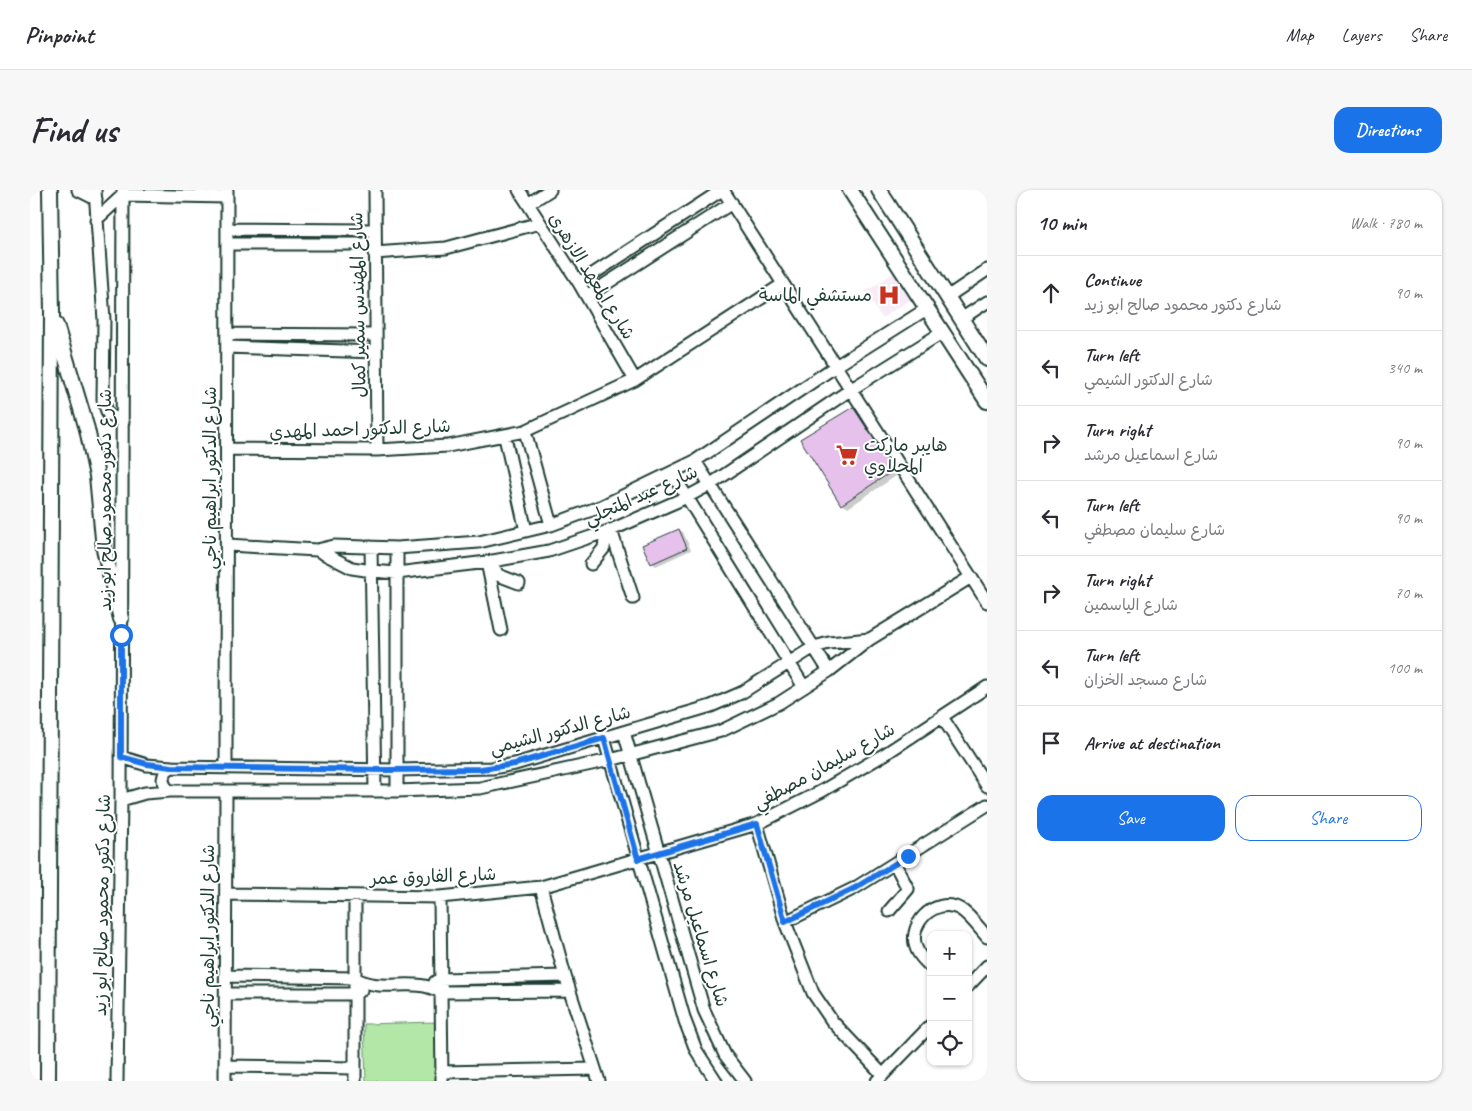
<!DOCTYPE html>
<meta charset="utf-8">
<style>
:root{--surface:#fff;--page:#f7f7f7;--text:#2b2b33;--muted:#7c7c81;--line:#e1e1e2;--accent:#1a73e8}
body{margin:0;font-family:Caveat,"Playpen Sans Arabic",sans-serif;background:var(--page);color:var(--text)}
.controls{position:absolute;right:15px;bottom:15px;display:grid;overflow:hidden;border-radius:10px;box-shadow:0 1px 4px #0004}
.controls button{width:45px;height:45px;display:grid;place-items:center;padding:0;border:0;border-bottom:1px solid var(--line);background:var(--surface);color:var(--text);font:25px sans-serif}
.stop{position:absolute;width:15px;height:15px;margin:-11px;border:4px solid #1a73e8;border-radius:50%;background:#fff}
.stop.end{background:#1a73e8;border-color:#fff;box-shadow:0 1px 5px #0008}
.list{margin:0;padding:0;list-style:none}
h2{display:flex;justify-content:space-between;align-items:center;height:65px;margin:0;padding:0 20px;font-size:21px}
h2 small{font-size:16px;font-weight:400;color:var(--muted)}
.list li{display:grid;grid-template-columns:32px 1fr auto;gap:15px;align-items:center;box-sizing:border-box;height:75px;padding:0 20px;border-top:1px solid var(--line)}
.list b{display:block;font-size:19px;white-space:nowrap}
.list p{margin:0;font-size:16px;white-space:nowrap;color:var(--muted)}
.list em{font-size:16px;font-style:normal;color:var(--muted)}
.actions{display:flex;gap:10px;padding:15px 20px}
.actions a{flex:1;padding:11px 0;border:1px solid var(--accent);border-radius:15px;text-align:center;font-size:18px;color:var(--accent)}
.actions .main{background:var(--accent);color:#fff}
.icon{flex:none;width:28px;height:28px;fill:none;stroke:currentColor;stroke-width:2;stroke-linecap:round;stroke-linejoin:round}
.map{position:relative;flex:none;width:957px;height:891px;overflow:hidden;border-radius:15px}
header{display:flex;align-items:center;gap:30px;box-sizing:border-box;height:70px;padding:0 25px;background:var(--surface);border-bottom:1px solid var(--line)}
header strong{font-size:24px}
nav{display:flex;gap:28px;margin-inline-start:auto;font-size:18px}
.intro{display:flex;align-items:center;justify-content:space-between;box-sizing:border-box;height:120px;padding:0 30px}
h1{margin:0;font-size:35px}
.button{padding:12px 22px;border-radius:15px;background:var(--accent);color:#fff;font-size:18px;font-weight:700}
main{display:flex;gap:30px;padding:0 30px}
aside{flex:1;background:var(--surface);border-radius:15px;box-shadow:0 1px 4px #0004}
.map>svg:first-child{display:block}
</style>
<header>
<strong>Pinpoint</strong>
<nav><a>Map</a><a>Layers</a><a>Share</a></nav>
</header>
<div class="intro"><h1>Find us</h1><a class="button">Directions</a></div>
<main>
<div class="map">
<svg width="957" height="891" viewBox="0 0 957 891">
<rect width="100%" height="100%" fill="#fff"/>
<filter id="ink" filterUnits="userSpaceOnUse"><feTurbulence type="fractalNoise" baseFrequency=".02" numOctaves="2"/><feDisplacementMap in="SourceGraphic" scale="10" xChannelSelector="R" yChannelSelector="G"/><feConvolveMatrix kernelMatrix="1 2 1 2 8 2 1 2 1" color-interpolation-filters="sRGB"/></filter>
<g filter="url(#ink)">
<!-- built -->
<path fill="#f8ecf9" d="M865,82L883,108L852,128L835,102Z"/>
<!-- green -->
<path fill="#b3e7a8" stroke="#69926e" d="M406,832L407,891H336L334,834Z"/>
<!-- shadow -->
<path fill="#0003" d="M823,218L829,222L869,284L818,318L812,314Z
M649,340L653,342L661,360L626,376L622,373Z"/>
<!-- building -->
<path fill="#e6c1eb" stroke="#1f3d34" d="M823,217L864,280L811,315L770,249Z
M649,339L657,358L621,374L612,355Z"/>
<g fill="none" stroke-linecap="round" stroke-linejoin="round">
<!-- minor casing -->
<g stroke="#1f3d34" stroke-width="15">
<path id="minor" d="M48,0L66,9
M65,0L74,130L73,210L78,224L93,232
M345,0L347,260
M489,0L549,93L605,190
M693,0L957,412
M498,14L520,0
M66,30L93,5L197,7
M198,39L345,40
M198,54H344
M344,63L416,58L510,33
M549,93L692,0
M557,106L702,13
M917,107L957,80
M931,129L957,112
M197,144L346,145
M197,157L346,162
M495,241L521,335
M475,247L496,341
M197,259L347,260L418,256L495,241L605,190L753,94
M665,271L799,481
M642,283L774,497
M581,340L603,408
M198,355L287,360L304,356L367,358L449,352L521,335L572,316L665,271L806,176L898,118
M341,357L345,601
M367,358V601
M287,360L322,378L342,381L367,383L457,372L519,361L581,340L657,307L681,294L820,200L913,142
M457,372L471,440
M461,373L468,385L489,393
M561,374L574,358L576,342
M912,527L957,596
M594,542L674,820L695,865L715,891
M574,548L655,831L666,860L686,891
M91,567L117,575L142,577L367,580L462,578L485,574L681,516L711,503L784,457L799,453L840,449
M196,577L197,0
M140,601C130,594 131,583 142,577
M91,610L115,603L140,601H367L450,598L580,570L691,541L749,513L799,481L840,449L941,387
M727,634L755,732L783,803L802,831L853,885
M511,697L535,786L569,891
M196,704L410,707L511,697L727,634L792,601L855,564L957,497
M410,707L412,891
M859,721L878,699L865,674
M755,732L825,698L957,615
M901,777C896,772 891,768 888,762C874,737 904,705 930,719C940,725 949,738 957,747
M196,786L325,788C353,804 383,786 410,802L540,801
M405,792L410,789L535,786
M938,796L957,776
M196,804H325L331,800
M195,876L325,878
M411,882L565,879
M87,891L91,610L93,0
M195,891L196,601
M325,891V707
M847,891L901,835"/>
</g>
<!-- major casing -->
<g stroke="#1f3d34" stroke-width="18">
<path id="major" d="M820,0L957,211
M849,0L957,169
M26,135L57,239L67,286L74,359L91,429
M18,891L22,123L20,0"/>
</g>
<!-- minor -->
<use href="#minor" stroke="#fff" stroke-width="11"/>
<!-- major -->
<use href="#major" stroke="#fff" stroke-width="14"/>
</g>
</g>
<g fill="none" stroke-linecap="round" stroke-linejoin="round" filter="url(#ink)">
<!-- route -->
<path stroke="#1a73e8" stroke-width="6" d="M91,445V567L117,574L142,577L356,580L451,579L485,574L574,548L608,669L727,634L755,732L825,698L878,666"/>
</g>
<!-- icons -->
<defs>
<g id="hospital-bare" transform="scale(1.725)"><path d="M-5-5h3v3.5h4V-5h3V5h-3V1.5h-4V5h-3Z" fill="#c8321e" stroke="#fff" stroke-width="2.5" paint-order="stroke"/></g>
<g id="supermarket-bare" transform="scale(1.725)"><path d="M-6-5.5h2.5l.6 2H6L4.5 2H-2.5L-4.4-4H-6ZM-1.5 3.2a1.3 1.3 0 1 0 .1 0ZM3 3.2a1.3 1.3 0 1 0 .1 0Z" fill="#c8321e" stroke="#fff" stroke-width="2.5" paint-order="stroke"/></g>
</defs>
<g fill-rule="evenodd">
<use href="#hospital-bare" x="859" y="105"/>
<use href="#supermarket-bare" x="817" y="265"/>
</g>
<g text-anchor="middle" stroke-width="4" stroke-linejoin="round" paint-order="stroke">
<!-- street labels -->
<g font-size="18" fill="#1f3d34" stroke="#fff">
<text transform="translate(562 86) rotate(58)" y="6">شارع المعهد الازهرى</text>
<text transform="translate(328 115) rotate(-91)" y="6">شارع المهندس سمير كمال</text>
<text transform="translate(330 239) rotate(-2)" y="6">شارع الدكتور احمد المهدي</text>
<text transform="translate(180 288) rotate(-90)" y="6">شارع الدكتور ابراهيم ناجي</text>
<text transform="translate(611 305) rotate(-24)" y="6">شارع عبد المتجلي</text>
<text transform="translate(75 310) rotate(-90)" y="6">شارع دكتور محمود صالح ابو زيد</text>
<text transform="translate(530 540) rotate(-15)" y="6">شارع الدكتور الشيمي</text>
<text transform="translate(794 576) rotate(-29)" y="6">شارع سليمان مصطفي</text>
<text transform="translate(403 686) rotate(-2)" y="6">شارع الفاروق عمر</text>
<text transform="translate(72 715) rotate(-89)" y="6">شارع دكتور محمود صالح ابو زيد</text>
<text transform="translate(671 744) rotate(73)" y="6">شارع اسماعيل مرشد</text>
<text transform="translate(178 746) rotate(-90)" y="6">شارع الدكتور ابراهيم ناجي</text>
</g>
<!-- poi labels -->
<g font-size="18" fill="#1f3d34" stroke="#fff" text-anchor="end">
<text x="842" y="111">مستشفي الماسة</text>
<text x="834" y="261" text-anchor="start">هايبر ماركت<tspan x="834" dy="21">المحلاوي</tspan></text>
</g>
</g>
</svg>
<div class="controls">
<button>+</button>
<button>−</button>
<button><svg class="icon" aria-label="locate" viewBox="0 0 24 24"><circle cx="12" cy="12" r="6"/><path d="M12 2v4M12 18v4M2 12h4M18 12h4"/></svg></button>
</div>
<div class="stop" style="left:91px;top:445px"></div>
<div class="stop end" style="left:878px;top:666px"></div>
</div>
<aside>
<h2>10 min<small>Walk · 780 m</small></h2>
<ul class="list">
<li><svg class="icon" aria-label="ahead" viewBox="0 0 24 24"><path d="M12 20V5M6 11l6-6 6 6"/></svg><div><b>Continue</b><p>شارع دكتور محمود صالح ابو زيد</p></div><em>90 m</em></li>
<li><svg class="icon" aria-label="left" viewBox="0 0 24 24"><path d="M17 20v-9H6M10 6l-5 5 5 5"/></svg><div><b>Turn left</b><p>شارع الدكتور الشيمي</p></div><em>340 m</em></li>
<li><svg class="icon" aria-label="right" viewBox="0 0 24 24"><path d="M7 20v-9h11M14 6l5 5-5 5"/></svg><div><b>Turn right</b><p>شارع اسماعيل مرشد</p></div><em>90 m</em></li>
<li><svg class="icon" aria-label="left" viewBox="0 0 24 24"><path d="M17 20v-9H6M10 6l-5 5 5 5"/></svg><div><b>Turn left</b><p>شارع سليمان مصطفي</p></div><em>90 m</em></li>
<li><svg class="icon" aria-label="right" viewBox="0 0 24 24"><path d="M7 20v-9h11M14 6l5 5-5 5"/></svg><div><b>Turn right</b><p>شارع الياسمين</p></div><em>70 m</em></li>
<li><svg class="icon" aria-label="left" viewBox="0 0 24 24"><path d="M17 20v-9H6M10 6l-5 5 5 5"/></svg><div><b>Turn left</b><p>شارع مسجد الخزان</p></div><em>100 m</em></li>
<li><svg class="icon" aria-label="arrive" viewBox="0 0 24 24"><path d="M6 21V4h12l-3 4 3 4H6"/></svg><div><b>Arrive at destination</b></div></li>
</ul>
<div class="actions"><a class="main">Save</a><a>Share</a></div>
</aside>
</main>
